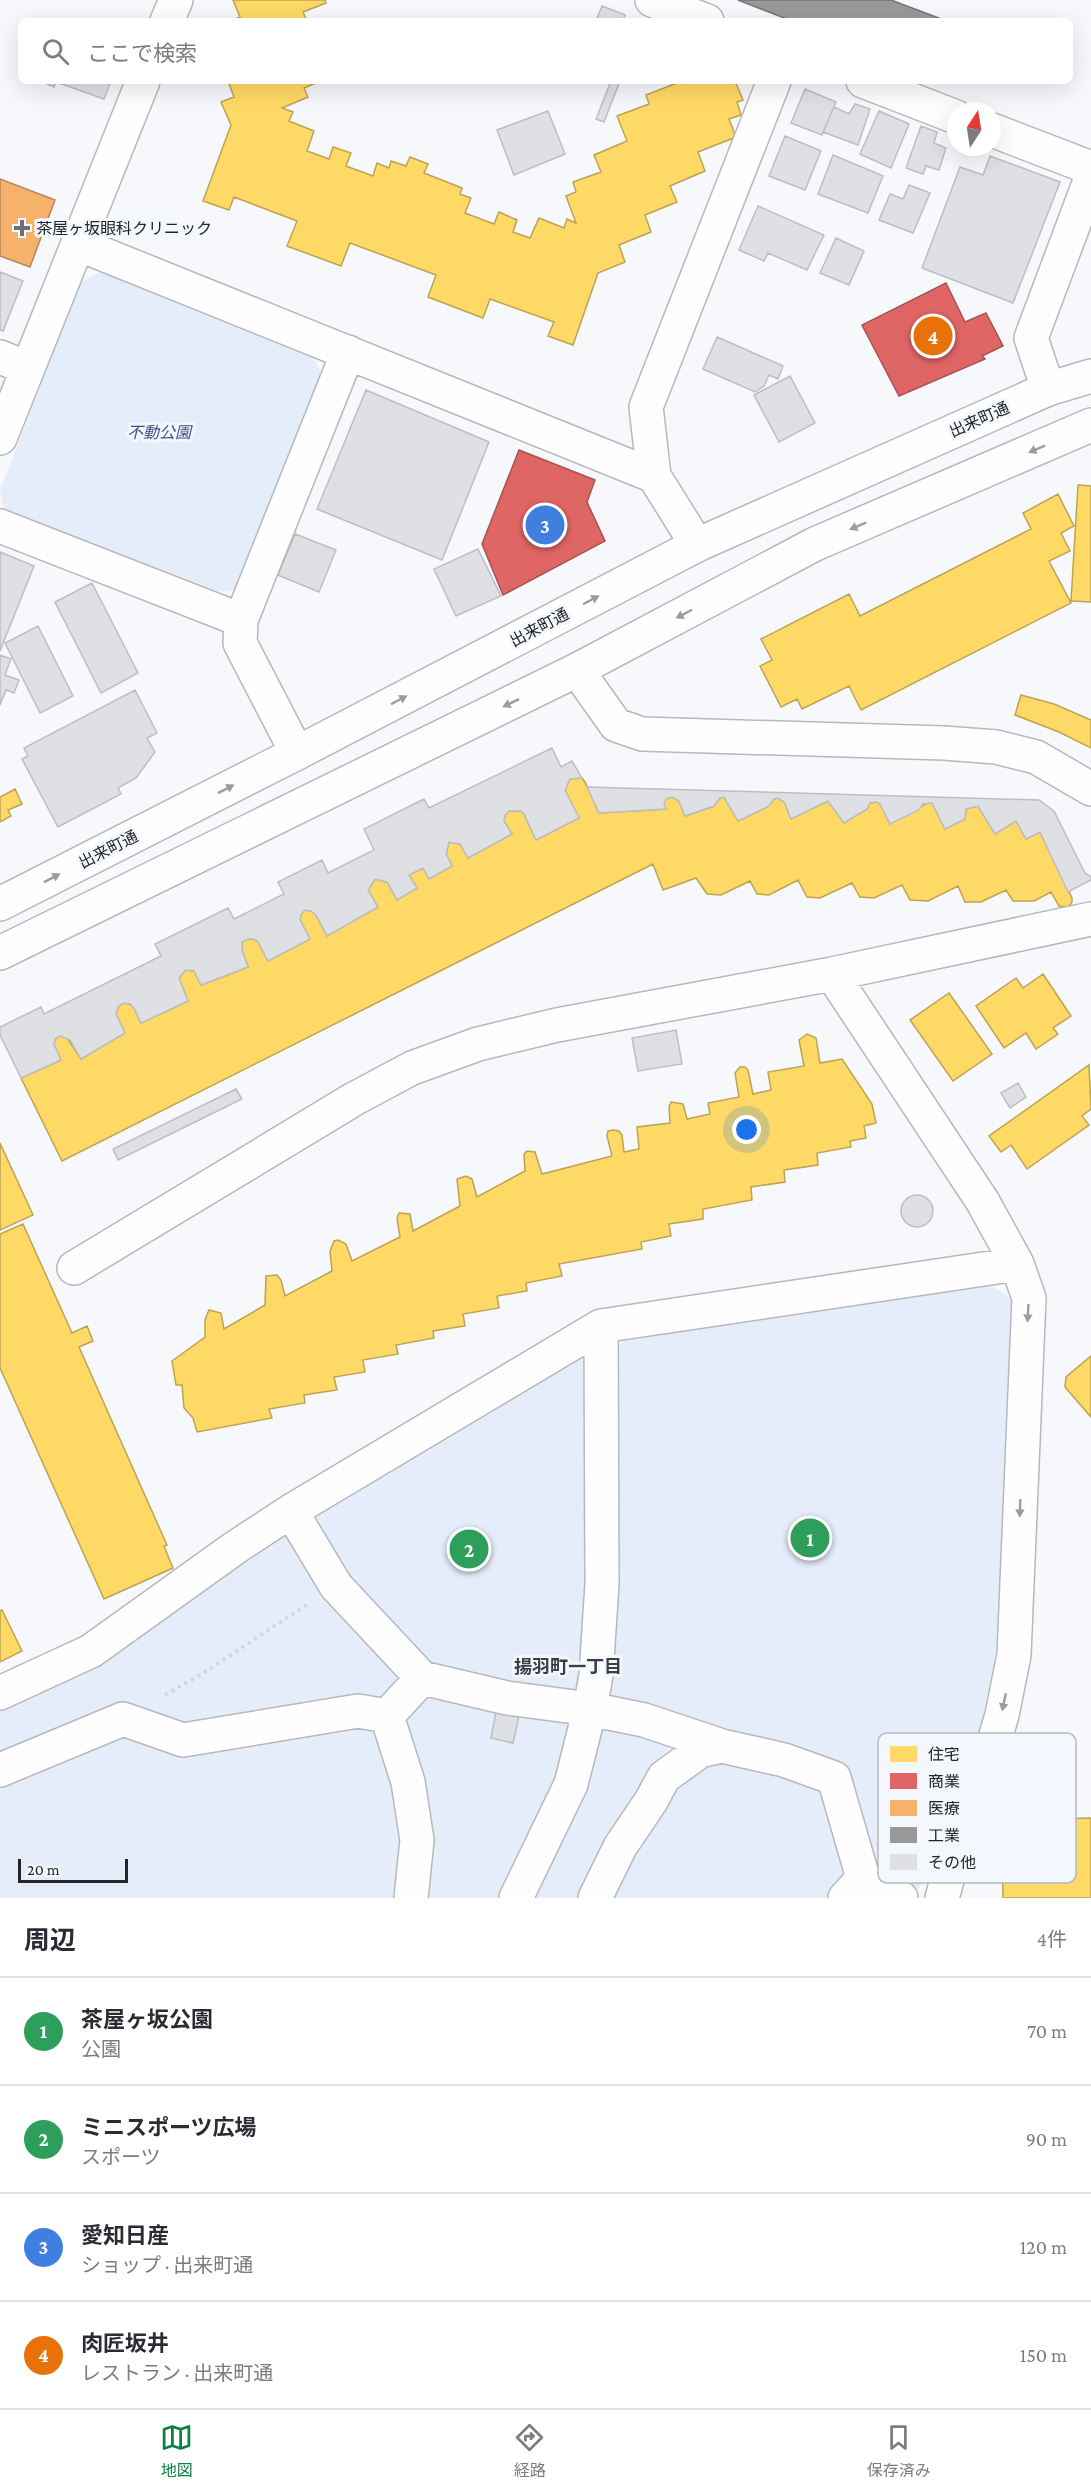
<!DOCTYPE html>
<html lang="ja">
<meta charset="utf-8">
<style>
:root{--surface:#fff;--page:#f2f2f3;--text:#2b2b33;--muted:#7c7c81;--line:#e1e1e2;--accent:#0b8043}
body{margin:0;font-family:"Crimson Pro","Noto Sans JP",serif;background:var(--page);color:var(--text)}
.compass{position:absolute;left:947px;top:102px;width:54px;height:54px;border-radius:50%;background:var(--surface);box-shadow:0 6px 24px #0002;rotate:12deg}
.scale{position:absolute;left:18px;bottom:15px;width:110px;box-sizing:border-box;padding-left:6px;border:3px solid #242527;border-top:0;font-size:16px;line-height:21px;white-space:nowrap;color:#242527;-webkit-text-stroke:4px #f4f7fd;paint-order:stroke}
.you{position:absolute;left:747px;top:1130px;width:21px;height:21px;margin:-15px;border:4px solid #fff;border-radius:50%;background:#1a73e8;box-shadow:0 0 0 9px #1a73e833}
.badge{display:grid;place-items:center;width:39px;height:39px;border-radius:50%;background:var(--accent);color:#fff;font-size:20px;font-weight:700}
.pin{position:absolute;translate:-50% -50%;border:3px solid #fff;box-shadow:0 2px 6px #0006}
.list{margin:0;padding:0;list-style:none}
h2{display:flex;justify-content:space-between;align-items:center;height:78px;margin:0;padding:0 24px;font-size:26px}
h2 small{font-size:20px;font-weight:400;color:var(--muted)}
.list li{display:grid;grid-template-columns:39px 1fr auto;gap:18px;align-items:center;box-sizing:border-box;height:108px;padding:0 24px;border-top:2px solid var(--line)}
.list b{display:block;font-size:22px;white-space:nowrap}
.list p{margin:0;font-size:20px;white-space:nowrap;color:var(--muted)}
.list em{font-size:20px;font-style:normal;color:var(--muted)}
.icon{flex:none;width:33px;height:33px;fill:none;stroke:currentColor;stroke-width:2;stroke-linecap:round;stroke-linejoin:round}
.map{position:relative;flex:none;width:1091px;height:1898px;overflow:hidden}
.search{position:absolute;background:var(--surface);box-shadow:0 6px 24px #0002;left:18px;right:18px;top:18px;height:66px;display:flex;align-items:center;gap:15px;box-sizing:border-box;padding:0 21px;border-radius:9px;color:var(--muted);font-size:22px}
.sheet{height:510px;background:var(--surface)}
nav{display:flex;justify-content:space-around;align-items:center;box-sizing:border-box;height:84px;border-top:2px solid var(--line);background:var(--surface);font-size:16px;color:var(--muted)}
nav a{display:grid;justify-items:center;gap:3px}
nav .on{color:var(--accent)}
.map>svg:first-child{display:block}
</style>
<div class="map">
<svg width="1091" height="1898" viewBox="0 0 1091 1898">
<rect width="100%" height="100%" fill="#f6f8fb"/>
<!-- green -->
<path fill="#e6edfa" d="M102,271L313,358L322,374L236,590L221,592L4,509L0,490L81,282Z
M989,1284L1013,1300L999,1656L984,1727L915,1898H533L588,1782L598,1752L607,1704L617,1348L630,1333Z
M578,1360L584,1361L587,1366L585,1598L583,1639L576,1690L571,1718L547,1802L500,1898H0V1707L275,1537L570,1361Z"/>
<!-- homes -->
<path fill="#ffd966" stroke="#bda353" stroke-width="1.5" d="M233,0H325L326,3L303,12L307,21H230L240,17Z
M228,81H315L316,83L304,88L308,97L282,108L293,112L289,121L314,131L307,151L329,159L333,147L351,153L346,166L373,176L377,163L389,168L391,161L406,166L410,157L428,164L424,173L462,188L460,194L471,198L465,213L494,224L499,212L517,220L513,232L530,238L539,218L564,228L567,219L576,223L566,196L576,192L573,182L601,172L594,155L627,141L617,116L649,104L646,95L682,81H735L743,100L737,102L741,115L729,119L736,137L698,152L705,171L670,186L677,202L645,215L651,232L619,245L625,262L598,273L573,345L548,336L554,322L490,299L483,318L428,297L436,275L350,243L341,266L287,246L297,221L234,197L229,210L203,201L231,125L221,102L234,97Z
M1078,485L1091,486V602L1071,601Z
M1058,494L1074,526L1061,533L1070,551L1049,561L1071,603L861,710L849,686L802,709L797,699L781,707L760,666L772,660L761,639L849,594L860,616L1031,529L1023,513Z
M1021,695L1054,704L1091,720V748L1059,732L1015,715Z
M576,777L582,778L585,782L599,813L666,809L664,804L666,799L672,797L679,801L685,816L714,806L720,798L724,797L738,821L769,806L774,799L778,798L785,803L791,819L828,801L844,823L867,809L870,803L877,802L880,804L890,824L927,803H932L945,829L965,819L966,809L978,806L995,834L1016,821L1026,839L1040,832L1072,898V902L1068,908L1059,906L1051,892L1034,901H1013L1006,890L981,902H965L958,886L928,901L910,900L902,885L874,898L860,897L852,883L820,898L807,897L798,880L769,895L757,894L750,881L721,895L707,894L696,878L663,890L653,864L62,1161L21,1078L61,1060L54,1044L55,1039L60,1036H66L81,1059L125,1033L116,1014L118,1007L123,1003L130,1004L134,1008L141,1023L188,1001L179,978L186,970L194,971L201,985L248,967L242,950V942L248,939H254L258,942L268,961L310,939L300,920L301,914L305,910L311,911L316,915L327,936L378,907L368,890L375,879L387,882L397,900L417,888L409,875L423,868L429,879L452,866L446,854L449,842L460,844L468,858L512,834L504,821L505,815L509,811H521L524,814L536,840L579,818L565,790L570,779Z
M15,789L22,804L8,810L11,816L0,822V797Z
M1043,974L1071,1016L1053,1028L1058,1034L1036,1049L1026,1033L1004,1048L976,1006L1016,978L1023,988Z
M949,993L992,1054L953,1081L910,1020Z
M807,1034L816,1038L820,1063L842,1059L872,1104L876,1123L864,1126L866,1138L850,1141L851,1147L817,1153L818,1165L784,1170L785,1182L751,1187L752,1200L703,1209V1219L669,1224L671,1236L641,1242L642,1249L559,1264L562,1276L526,1283L527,1291L497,1296L499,1308L463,1314L465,1326L433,1331L434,1338L396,1345L398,1354L363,1360L365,1372L334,1377L337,1390L304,1395L305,1403L269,1409L272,1418L197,1432L193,1418L184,1408L182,1385H176L172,1361L205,1337V1320L209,1310L221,1313L224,1329L265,1305L266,1276L277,1275L281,1280L285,1296L332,1271L330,1251L334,1241L338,1240L346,1244L352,1261L400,1237L397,1218L399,1213L410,1214L413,1231L460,1206L457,1179L466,1176L472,1179L477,1197L525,1171L524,1154L527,1151L535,1152L542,1174L612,1156L607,1136L608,1131L613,1130L619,1131L622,1135L624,1152L639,1149L637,1127L670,1123L669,1107L671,1102L683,1104L687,1119L710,1114L708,1103L739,1097L735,1073L740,1067H745L748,1070L753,1094L771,1090L768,1072L804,1066L799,1040Z
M1089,1065L1091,1109L1082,1116L1089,1125L1027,1169L1011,1145L1001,1152L989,1136Z
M0,1143L33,1215L0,1230Z
M23,1224L72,1333L87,1326L93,1341L79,1347L167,1545L164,1546L173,1568L104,1599L0,1368V1234Z
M1091,1356V1417L1065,1387L1066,1377Z
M2,1610L22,1651L0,1662V1611Z
M1091,1818V1898H1003L1001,1820Z"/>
<!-- shops -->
<path fill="#e06666" stroke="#a85253" stroke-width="1.5" d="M946,283L965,322L986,313L1003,346L982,356L985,359L899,396L862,325Z
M519,450L595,480L587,502L605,541L503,595L482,544Z"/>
<!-- health -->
<path fill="#f6b26b" stroke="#b78857" stroke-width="1.5" d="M0,179L55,200L30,267L0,256Z"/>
<!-- industry -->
<path fill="#999" stroke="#767677" stroke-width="1.5" d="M738,0H891L944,20L792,21Z"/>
<!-- building -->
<path fill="#dfe0e3" stroke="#bcbec0" stroke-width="1.5" d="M602,6L625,15L623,21H596Z
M40,81H111L104,99L56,82L54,87Z
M611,81H620L604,122L596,119Z
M805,89L836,102L822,135L791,123Z
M855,104L870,109L858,145L823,132L834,107L849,114Z
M548,111L565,154L514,175L497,130Z
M879,111L909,124L891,168L860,154Z
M921,126L937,132L934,143L946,148L939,170L926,166L923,174L906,168Z
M785,136L821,151L805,190L769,176Z
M833,155L883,176L868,213L818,194Z
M990,156L1060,182L1013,303L922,268L960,167L983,175Z
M909,185L930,193L913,233L879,220L890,194L903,199Z
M758,206L824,235L807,270L768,253L764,261L739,250Z
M836,238L864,251L849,285L820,273Z
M0,272L23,281L3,331L0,330Z
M717,337L783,366L778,379L769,375L764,386L755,392L703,369Z
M790,376L815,423L779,442L754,395Z
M366,390L489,442L442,560L317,509Z
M295,534L336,550L319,592L278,575Z
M478,549L501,596L456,616L434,569Z
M0,552L34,566L0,651Z
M92,583L138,673L101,693L55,602Z
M38,626L73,696L40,713L5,643Z
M0,655L11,659L5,675L19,680L14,693L6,690L0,705Z
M135,690L157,733L147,738L155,752L136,778L118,788L121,794L58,827L22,759L28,756L24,748Z
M552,748L561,767L572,761L582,778L570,779L565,790L579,818L536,840L524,814L521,811H509L505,815L504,821L512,834L468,858L460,844L449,842L446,854L452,866L429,879L423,868L409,875L417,888L397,900L387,882L375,879L368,890L378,907L327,936L316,915L311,911L305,910L301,914L300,920L310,939L268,961L258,942L254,939H248L242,942V950L248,967L201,985L194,971L186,970L179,978L188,1001L141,1023L134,1008L130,1004L123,1003L118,1007L116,1014L125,1033L81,1059L70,1040L60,1036L55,1039L54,1044L61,1060L21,1078L0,1035V1027L41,1007L44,1014L161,956L155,944L228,908L234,919L284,894L278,882L322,860L328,873L374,850L364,829L424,799L429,808Z
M587,787L1039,800L1054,811L1085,873L1091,877V880L1068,892L1040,832L1026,839L1016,821L995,834L978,806L966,809L965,819L945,829L932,803L923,804L919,810L890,824L880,804L877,802L870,803L867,809L844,823L828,801L791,819L785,803L778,798L774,799L769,806L738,821L724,797L720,798L714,806L685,816L679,801L672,797L666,799L664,804L666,809L599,813Z
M676,1030L682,1064L638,1071L632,1038Z
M1018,1083L1026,1097L1010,1108L1001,1093Z
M236,1089L242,1099L118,1160L113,1149Z
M901 1211a16 16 0 1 1 32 0a16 16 0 1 1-32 0Z
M496,1712L519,1716L513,1743L491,1738Z"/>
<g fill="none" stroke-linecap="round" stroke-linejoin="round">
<!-- minor casing -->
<g stroke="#b6b8ba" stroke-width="36">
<path id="minor" d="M652,0L707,21
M167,21L176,0
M863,81L956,117
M992,130L1091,168
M78,244L654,476
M0,357L27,368
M1048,389L1031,338L1091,178
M0,438L143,81
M0,526L241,620
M697,545L654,476L646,407L774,81
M577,670L616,725L642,734L944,743L996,747L1036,757L1091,789
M297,753L240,643L241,620L348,352
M74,1268L354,1099L412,1068L478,1044L557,1025L832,974
M291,1511L336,1586L422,1678L507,1698L590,1709L644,1720L722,1746
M0,1693L91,1651L236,1547L291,1511L601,1326L1017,1264
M0,1770L123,1719L183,1740L358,1711L387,1716
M411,1898L417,1840L408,1782L387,1716L422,1678
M516,1898L571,1784L590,1709L596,1675L602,1584L601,1326
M595,1898L620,1847L651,1801L664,1777L700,1751L722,1746L784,1760L834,1778L863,1878
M845,1898L863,1878L901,1898
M942,1898L957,1845L985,1772L1002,1715L1014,1655L1029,1298L1017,1264L983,1202L832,974L1091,919"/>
</g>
<!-- major casing -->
<g stroke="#b6b8ba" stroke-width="36">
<path id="major" d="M0,904L297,753L697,545L1048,389L1091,376
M0,953L577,670L815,544L1091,425"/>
</g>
<!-- path -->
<path stroke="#d5d5d6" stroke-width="4" stroke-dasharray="3 4.5" stroke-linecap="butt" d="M165,1695L205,1672L308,1604"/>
<!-- minor -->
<use href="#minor" stroke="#fefefe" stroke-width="33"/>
<!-- major -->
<use href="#major" stroke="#fefefe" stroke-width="33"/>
</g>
<!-- one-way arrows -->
<defs><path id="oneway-solid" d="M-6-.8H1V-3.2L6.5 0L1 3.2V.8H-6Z" transform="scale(1.5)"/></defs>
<g fill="#9c9c9d">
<use href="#oneway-solid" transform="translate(1037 449) rotate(157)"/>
<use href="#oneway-solid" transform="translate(858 526) rotate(157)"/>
<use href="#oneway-solid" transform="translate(591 600) rotate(-28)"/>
<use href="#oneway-solid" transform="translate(684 614) rotate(152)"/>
<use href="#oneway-solid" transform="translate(399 700) rotate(-28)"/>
<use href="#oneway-solid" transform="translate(511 703) rotate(154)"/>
<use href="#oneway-solid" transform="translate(226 789) rotate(-27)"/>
<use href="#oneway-solid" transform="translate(52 878) rotate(-27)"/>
<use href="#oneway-solid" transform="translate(1028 1313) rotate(93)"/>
<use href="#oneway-solid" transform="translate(1020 1508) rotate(92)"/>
<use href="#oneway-solid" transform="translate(1004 1702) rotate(102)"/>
</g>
<!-- markers -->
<path fill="#6e6f71" stroke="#f4f7fd" stroke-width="2" d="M19 219h6v6h6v6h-6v6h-6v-6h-6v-6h6z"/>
<g text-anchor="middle" stroke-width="6" stroke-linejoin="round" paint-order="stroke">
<!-- poi labels -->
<g font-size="16" fill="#242527" stroke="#f4f7fd" text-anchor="start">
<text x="36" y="234">茶屋ヶ坂眼科クリニック</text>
</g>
<!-- street labels -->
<g font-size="16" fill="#242527" stroke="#f4f7fd">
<text transform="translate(979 419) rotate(-24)" y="6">出来町通</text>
<text transform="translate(539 627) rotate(-28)" y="6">出来町通</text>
<text transform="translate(108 849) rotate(-27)" y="6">出来町通</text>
</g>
<!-- park labels -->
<g font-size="16" font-style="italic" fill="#3c5486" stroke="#f4f7fd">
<text x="159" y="438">不動公園</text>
</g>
<!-- neighbourhood labels -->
<g font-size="18" font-weight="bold" fill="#3c3e43" stroke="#f4f7fd">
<text x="568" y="1673">揚羽町一丁目</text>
</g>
</g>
<!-- legend -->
<rect x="878" y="1733" width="198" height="150" rx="9" fill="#f4f7fd" stroke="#b6b8bd" stroke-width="1.5"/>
<rect x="890" y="1746" width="27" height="16" fill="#ffd966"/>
<rect x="890" y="1773" width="27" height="16" fill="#e06666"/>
<rect x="890" y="1800" width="27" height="16" fill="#f6b26b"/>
<rect x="890" y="1827" width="27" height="16" fill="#999"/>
<rect x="890" y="1854" width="27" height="16" fill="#dfe0e3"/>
<g font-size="16" fill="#242527">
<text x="928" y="1760">住宅</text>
<text x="928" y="1787">商業</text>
<text x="928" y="1814">医療</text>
<text x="928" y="1841">工業</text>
<text x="928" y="1868">その他</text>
</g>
</svg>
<svg class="compass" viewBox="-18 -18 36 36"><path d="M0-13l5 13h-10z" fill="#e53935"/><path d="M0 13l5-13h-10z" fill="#7c7c81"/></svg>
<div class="scale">20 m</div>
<div class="you"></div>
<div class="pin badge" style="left:810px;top:1538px;background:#2e9e5b">1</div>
<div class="pin badge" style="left:469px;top:1549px;background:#2e9e5b">2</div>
<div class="pin badge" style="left:545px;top:525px;background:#3f7fe0">3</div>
<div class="pin badge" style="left:933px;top:336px;background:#e8710a">4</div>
<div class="search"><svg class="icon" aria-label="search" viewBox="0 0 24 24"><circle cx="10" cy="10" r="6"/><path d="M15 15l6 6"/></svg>ここで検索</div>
</div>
<section class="sheet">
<h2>周辺<small>4件</small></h2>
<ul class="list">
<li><span class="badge" style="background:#2e9e5b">1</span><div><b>茶屋ヶ坂公園</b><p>公園</p></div><em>70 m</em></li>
<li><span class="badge" style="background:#2e9e5b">2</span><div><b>ミニスポーツ広場</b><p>スポーツ</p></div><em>90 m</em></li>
<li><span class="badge" style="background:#3f7fe0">3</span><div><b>愛知日産</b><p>ショップ · 出来町通</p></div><em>120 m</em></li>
<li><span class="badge" style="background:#e8710a">4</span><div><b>肉匠坂井</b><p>レストラン · 出来町通</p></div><em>150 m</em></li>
</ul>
</section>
<nav>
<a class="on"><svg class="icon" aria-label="map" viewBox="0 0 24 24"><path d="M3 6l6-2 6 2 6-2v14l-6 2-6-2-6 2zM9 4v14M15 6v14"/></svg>地図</a>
<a><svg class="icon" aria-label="directions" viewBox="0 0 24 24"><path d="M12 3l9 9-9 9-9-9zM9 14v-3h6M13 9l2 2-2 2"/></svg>経路</a>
<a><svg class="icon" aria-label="saved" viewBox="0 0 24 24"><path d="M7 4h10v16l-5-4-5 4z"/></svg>保存済み</a>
</nav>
